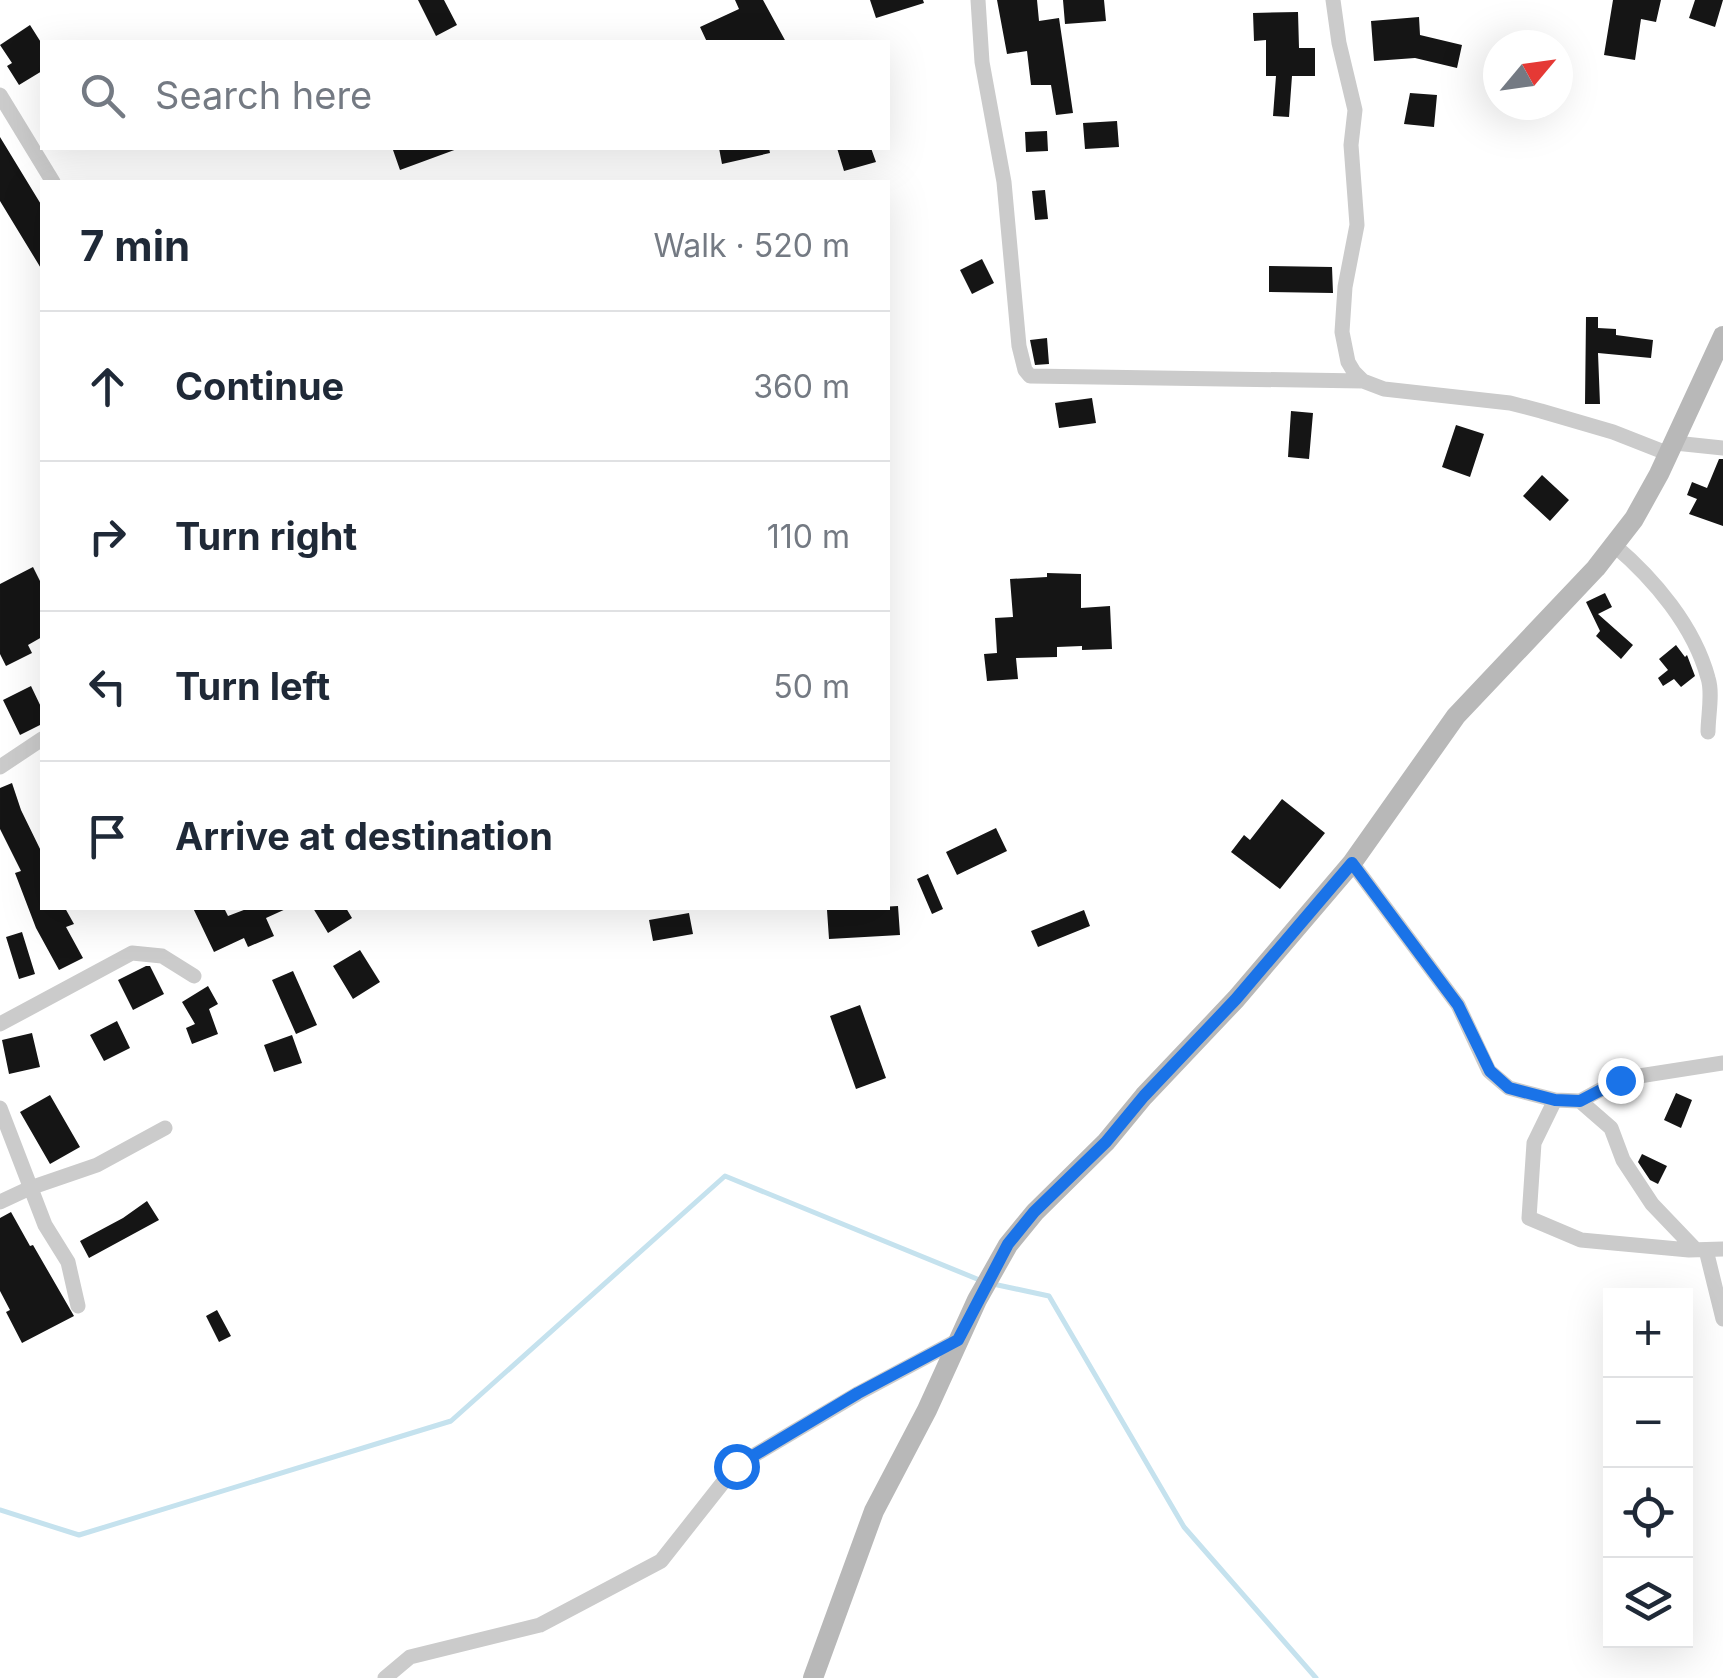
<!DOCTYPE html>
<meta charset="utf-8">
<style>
:root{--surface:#fff;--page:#f2f2f3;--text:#1f2937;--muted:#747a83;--line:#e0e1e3}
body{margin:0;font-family:Inter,sans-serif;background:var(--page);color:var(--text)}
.controls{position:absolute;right:30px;bottom:30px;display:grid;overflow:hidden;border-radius:0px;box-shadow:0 10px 40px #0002}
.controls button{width:90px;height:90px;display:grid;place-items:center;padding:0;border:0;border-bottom:2px solid var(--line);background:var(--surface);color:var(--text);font:50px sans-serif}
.compass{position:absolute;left:1483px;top:30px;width:90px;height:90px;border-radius:50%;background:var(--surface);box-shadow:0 10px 40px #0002;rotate:61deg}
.stop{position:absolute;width:30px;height:30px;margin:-22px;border:8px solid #1a73e8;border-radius:50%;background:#fff}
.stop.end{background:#1a73e8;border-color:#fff;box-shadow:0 2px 10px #0008}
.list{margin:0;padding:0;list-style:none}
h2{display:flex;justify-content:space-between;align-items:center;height:130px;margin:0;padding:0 40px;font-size:42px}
h2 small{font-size:32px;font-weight:400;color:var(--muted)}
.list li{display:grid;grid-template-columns:65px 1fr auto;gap:30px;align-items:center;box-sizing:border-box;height:150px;padding:0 40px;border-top:2px solid var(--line)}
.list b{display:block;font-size:38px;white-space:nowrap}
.list em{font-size:32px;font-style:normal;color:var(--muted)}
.icon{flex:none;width:55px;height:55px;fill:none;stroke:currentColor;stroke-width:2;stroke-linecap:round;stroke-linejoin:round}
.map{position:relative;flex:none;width:1723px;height:1678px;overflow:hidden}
.search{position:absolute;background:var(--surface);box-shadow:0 10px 40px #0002;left:40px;top:40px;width:850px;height:110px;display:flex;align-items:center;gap:25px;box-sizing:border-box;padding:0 35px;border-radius:0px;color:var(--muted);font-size:38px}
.panel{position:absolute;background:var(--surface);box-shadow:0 10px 40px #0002;left:40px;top:180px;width:850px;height:730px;border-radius:0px}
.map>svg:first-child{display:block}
</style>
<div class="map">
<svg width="1723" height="1678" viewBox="0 0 1723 1678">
<rect width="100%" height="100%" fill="#fff"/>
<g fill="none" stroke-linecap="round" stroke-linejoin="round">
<!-- stream -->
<path stroke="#c5e2ee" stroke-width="5" d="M993,1284L1049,1296L1184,1527L1316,1678
M0,1510L79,1535L451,1421L725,1176L982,1281"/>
</g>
<!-- building -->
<path fill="#151515" d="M418,0H444L457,25L436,36Z
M735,0H763L786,42H707L700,27L739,9Z
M870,0H923L924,3L876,18Z
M997,0H1037L1039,21L1059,18L1073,113L1056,115L1051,85H1031L1027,51L1007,54Z
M1063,0H1104L1106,21L1065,24Z
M1613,0H1661L1656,22L1641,19L1635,60L1604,55Z
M1695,0H1723L1715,27L1689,18Z
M1298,12L1299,48H1315V76H1292L1289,117L1273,116L1276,76H1266V40L1254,41L1253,13Z
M1419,17L1420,35L1462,45L1457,68L1415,58L1374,61L1371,21Z
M30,25L42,44V71L19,85L7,66L12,63L0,45Z
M1410,93L1437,95L1434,127L1404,124Z
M1117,121L1119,147L1085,149L1083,123Z
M1047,131L1048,151L1026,152L1025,132Z
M0,137L42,206V270L0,201Z
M400,148H456L457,149L400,170L393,150Z
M719,148H769L770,153L722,164Z
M837,148H871L876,162L844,171Z
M1045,190L1048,219L1035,220L1032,191Z
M982,259L994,283L972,294L960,270Z
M1269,266L1332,267L1333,293L1269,292Z
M1586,317H1598V328L1616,329V335L1653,340L1651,358L1598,353L1600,404H1585Z
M1047,338L1049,364L1035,365L1030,340Z
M1092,398L1096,423L1059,428L1055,403Z
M1291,411L1313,413L1309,459L1288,457Z
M1456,425L1484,434L1470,477L1442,467Z
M1719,459H1723V526L1689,514L1697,499L1687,495L1692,482L1707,488Z
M1542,475L1569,500L1550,521L1523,496Z
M33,567L42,585V637L28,645L32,653L6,666L0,654V584Z
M1047,573L1081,574V608L1110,606L1112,649L1082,650V646L1057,647V657L1016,658L1018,679L987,681L984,654L997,653L995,618L1013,617L1010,579L1047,577Z
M1605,593L1612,607L1598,614L1633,645L1621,659L1596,636L1600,631L1586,602Z
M1676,645L1685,657L1687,655L1695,676L1681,687L1674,679L1663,686L1658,678L1668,670L1659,659Z
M31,686L42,709V724L20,735L3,700Z
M12,783L21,810L42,853V908H65L74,924L66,927L83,958L59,970L36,928L15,873L21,871L0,829V788Z
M1282,799L1325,833L1280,889L1231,852L1244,835L1250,840Z
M996,828L1007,851L957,875L946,852Z
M928,874L943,909L932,914L917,879Z
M898,906L900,935L829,939L827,910Z
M193,908H224L228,916L249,908H288L266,918L274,936L248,947L244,938L214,952Z
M313,908H346L352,918L328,933Z
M1084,910L1090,926L1038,947L1031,931Z
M689,913L693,934L653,941L649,920Z
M22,932L35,974L19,979L6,937Z
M360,950L380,982L353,999L333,966Z
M146,966H150L164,994L133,1010L118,980Z
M293,971L317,1025L296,1034L272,980Z
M208,986L218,1004L209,1009L218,1034L192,1044L186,1028L195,1024L182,1002Z
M860,1005L886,1078L856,1089L830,1016Z
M117,1021L130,1048L104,1061L90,1035Z
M32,1033L40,1067L9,1074L2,1040Z
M292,1035L302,1063L274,1072L264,1045Z
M1676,1093L1692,1100L1681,1128L1664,1120Z
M50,1095L80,1147L50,1164L20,1112Z
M1642,1154L1667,1166L1658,1184L1650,1180L1638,1162Z
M147,1201L159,1220L89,1258L80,1241L123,1218Z
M11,1212L30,1246L33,1245L74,1316L22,1343L6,1312L10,1310L0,1291V1218Z
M217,1310L231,1336L219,1342L206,1316Z"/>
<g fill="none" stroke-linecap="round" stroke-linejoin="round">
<!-- street -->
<path stroke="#cbcbcb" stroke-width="15" d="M978,0L982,62L1004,182L1019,346L1025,370L1030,376L1363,381
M1333,0L1339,43L1355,110L1351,145L1357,225L1345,287L1342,332L1348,362L1354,372L1363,381L1384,389L1510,403L1541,411L1613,432L1669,454
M0,95L53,182
M1675,443L1723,448
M1614,545C1654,579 1694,626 1708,678C1713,693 1708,716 1708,732
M0,767L42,739
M1352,863L1458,1005L1489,1071L1509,1088L1555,1100L1580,1101L1620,1079L1723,1063
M0,1024L132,953L162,956L194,976
M1555,1100L1534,1143L1529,1218L1581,1240L1689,1250L1723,1249
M1580,1101L1611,1128L1623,1160L1652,1204L1696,1250
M0,1108L45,1225L68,1262L78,1306
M0,1202L30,1188L97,1165L165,1128
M1706,1250L1723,1319
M385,1678L410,1657L540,1625L661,1561L736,1466L859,1393L958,1340"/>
<!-- secondary -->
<path stroke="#b8b8b8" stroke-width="20" d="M813,1678L874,1511L927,1410L977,1300L1008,1245L1035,1212L1106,1142L1144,1096L1236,999L1352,863L1456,716L1596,568L1634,519L1659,474L1723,336"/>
</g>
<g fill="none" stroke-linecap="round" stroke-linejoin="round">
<!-- route -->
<path stroke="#1a73e8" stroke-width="12" d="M736,1466L858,1393L958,1340L1008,1244L1034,1212L1106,1142L1144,1096L1236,999L1352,863L1458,1005L1490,1071L1509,1088L1555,1100L1580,1101L1620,1080"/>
</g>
</svg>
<div class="controls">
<button>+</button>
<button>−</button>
<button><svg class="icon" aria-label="locate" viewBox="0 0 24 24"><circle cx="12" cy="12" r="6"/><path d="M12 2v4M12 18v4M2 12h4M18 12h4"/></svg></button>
<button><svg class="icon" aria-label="layers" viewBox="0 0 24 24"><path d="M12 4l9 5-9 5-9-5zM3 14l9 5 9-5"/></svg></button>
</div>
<svg class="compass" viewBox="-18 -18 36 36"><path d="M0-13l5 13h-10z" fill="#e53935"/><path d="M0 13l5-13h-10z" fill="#747a83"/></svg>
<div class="stop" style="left:736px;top:1466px"></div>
<div class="stop end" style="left:1620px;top:1080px"></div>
<div class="search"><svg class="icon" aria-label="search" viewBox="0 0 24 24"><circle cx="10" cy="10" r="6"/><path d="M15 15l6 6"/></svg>Search here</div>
<section class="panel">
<h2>7 min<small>Walk · 520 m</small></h2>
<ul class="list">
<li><svg class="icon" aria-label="ahead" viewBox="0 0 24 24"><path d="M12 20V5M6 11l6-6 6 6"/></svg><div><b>Continue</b></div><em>360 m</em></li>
<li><svg class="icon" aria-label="right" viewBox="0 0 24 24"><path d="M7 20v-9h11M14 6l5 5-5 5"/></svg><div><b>Turn right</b></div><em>110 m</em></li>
<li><svg class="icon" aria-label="left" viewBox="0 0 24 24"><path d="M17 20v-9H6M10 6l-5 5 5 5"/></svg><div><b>Turn left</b></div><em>50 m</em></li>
<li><svg class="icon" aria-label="arrive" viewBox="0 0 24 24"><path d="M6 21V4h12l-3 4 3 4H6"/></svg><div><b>Arrive at destination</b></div></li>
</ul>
</section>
</div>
